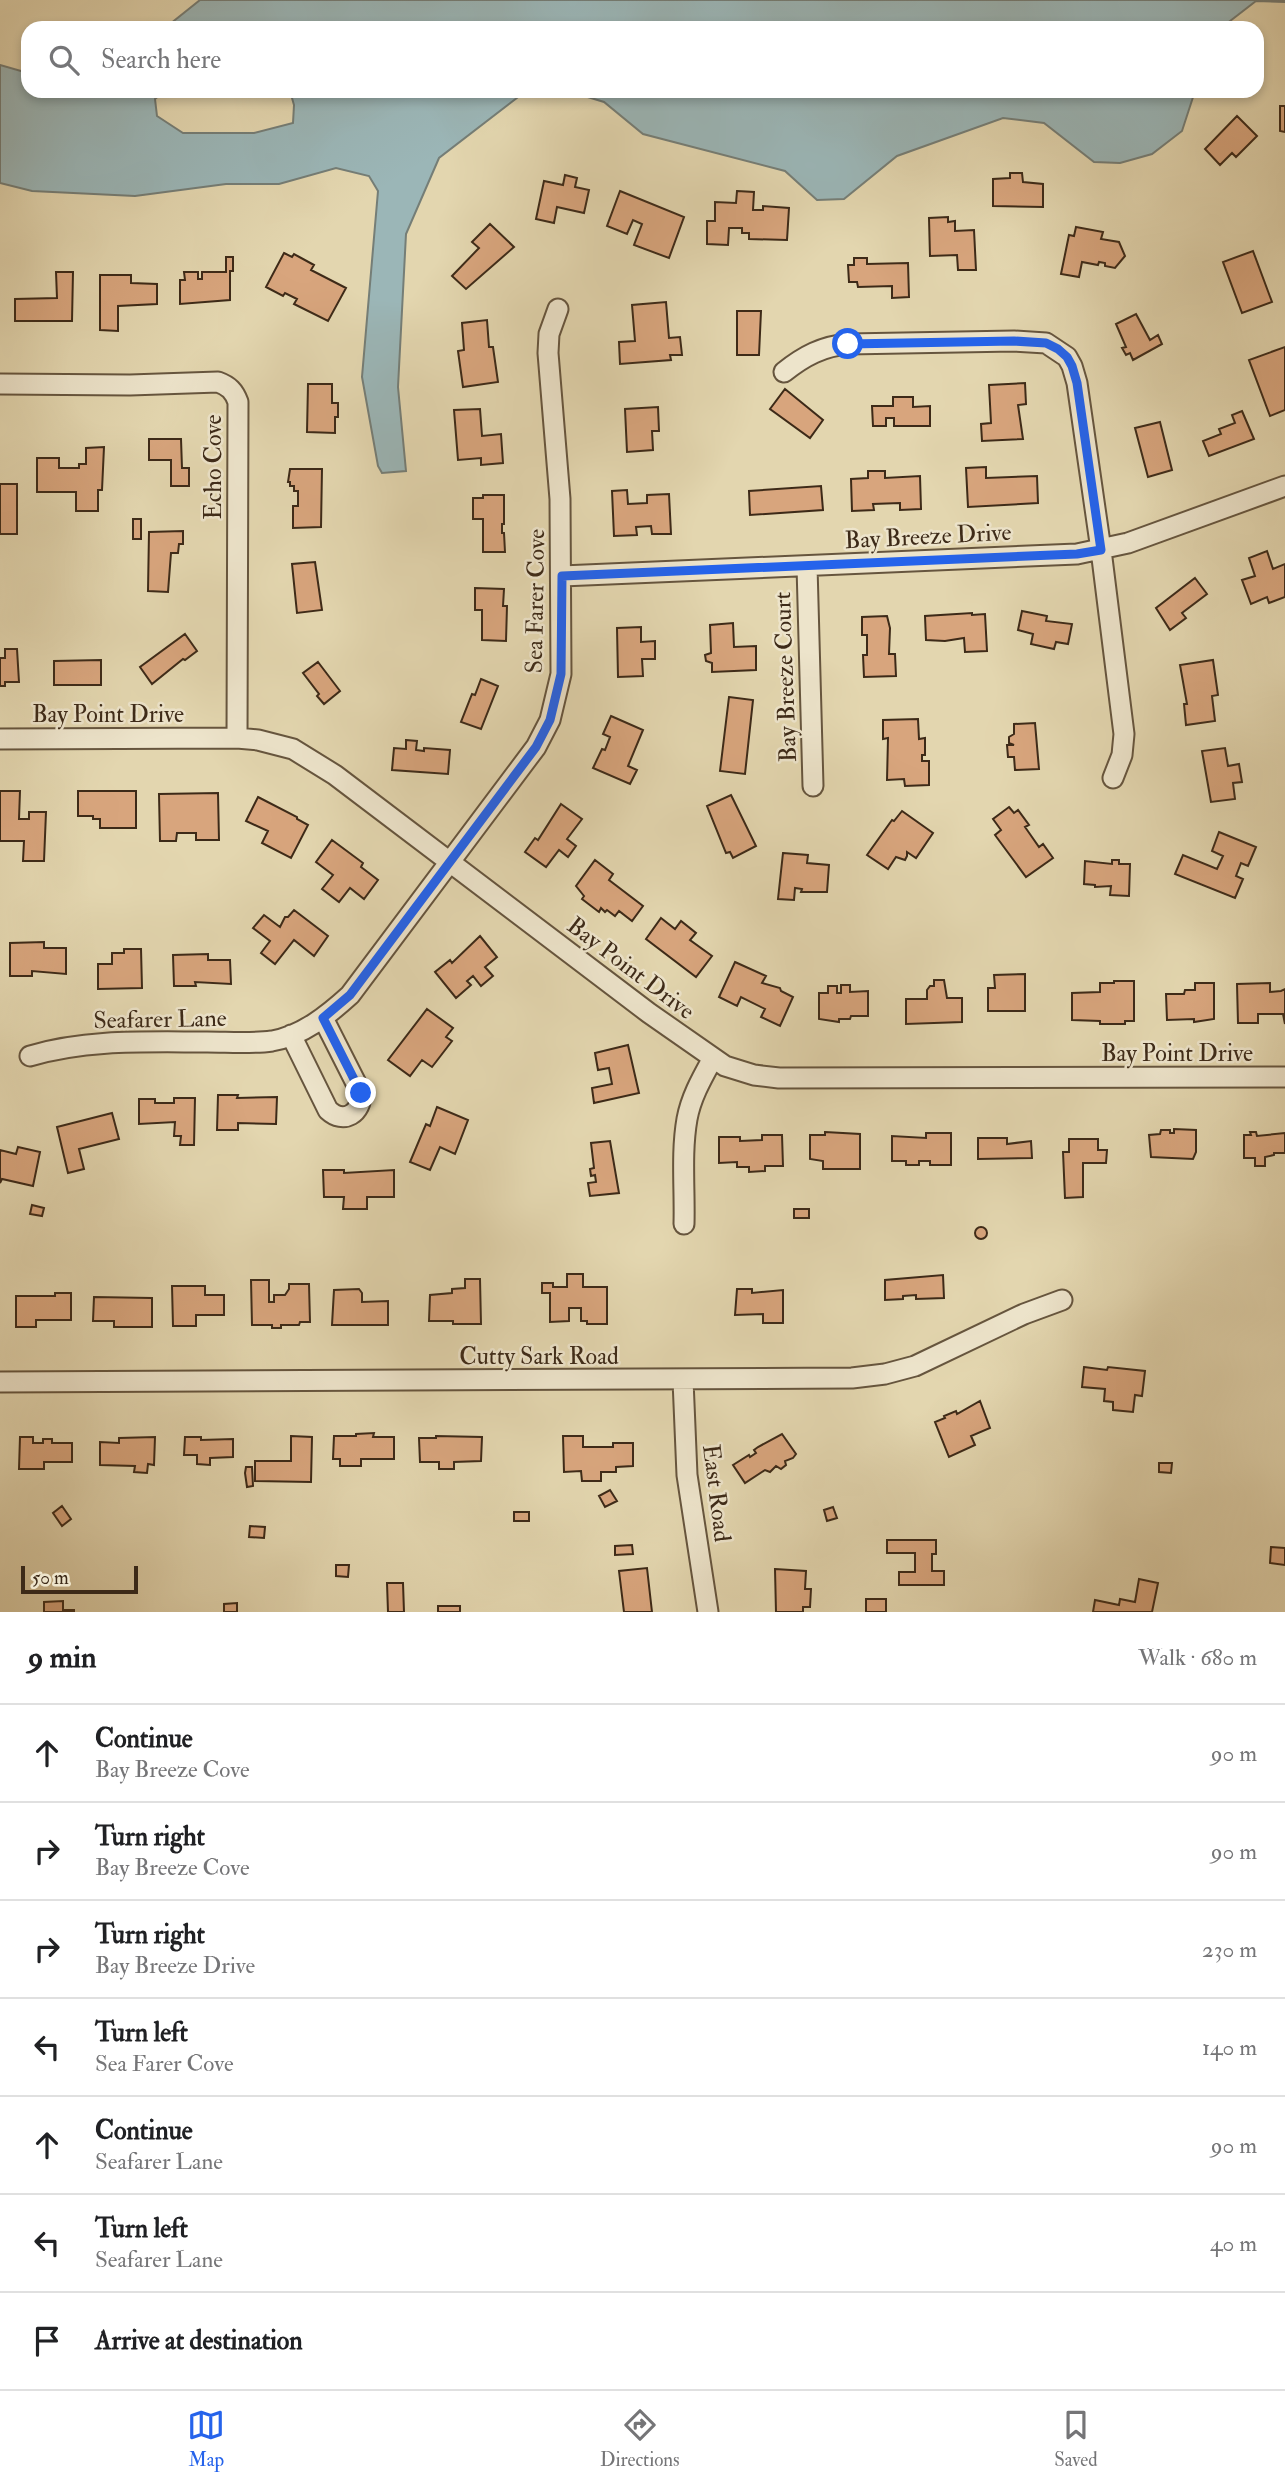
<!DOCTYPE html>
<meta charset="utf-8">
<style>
:root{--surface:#fff;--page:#f2f2f2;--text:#202124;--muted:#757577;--line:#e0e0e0;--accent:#2563eb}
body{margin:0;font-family:"IM FELL Double Pica",serif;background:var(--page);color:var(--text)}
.scale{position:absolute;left:21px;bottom:18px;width:117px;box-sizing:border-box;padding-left:7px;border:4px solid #3d2a18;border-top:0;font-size:19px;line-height:24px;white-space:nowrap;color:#3d2a18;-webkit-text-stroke:5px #ede4cb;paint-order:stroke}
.stop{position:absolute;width:21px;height:21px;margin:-16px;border:5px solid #2563eb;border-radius:50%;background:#fff}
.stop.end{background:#2563eb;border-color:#fff;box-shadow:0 2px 7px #0008}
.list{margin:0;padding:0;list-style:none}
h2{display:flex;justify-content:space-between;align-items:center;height:91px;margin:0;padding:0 28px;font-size:30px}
h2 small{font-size:23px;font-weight:400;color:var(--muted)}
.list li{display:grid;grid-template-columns:46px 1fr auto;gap:21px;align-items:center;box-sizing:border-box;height:98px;padding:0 28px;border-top:2px solid var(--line)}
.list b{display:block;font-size:26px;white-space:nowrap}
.list p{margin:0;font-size:23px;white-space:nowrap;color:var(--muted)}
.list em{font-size:23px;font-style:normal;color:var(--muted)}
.icon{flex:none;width:38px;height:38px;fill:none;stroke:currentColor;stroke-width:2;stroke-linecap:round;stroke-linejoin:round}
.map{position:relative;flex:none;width:1285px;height:1612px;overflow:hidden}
.search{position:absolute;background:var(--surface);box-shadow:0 4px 10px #0003;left:21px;right:21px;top:21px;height:77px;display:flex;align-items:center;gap:18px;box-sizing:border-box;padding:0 24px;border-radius:21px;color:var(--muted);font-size:26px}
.sheet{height:777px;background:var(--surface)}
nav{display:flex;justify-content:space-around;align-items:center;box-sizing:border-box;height:98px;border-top:2px solid var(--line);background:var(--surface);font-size:19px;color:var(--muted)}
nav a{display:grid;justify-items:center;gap:4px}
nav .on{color:var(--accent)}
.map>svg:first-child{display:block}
</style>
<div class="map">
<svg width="1285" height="1612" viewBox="0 0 1285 1612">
<rect width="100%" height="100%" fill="#e3d6af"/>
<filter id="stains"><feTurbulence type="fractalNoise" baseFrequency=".00286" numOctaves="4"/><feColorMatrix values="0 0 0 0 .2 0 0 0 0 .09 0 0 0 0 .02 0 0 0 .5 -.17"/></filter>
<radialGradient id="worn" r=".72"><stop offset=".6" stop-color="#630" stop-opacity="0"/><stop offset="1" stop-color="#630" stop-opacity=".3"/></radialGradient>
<!-- water -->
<path fill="#9bb6b7" stroke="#757e77" stroke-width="2" d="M200,0H1285V2L1256,1L1221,28H165Z
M0,65L28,73V91H165L155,99L157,116L183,133H254L293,123L294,105L290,91H526L439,158L406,234L398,387L406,471L382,473L378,466L362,377L378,191L369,176L336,168L279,184H226L135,196L32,191L0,183Z
M568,91H1195L1182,131L1152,154L1120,163L1094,162L1044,123L1003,118L897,156L844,199L817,200L785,171L643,134L604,102Z"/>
<!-- building -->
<path fill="#d8a57d" stroke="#3d2a18" stroke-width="2" d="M1280,106H1285V132L1280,131Z
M1237,116L1257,136L1236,157L1232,153L1220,165L1205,149Z
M1010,173H1022L1023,182L1043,184V207L993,206V179L1010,178Z
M565,175L577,178L575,187L589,190L584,213L557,207L554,223L536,219L544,181L563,185Z
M620,191L684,217L669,258L634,245L642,224L633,220L627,234L607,226Z
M737,191L754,192L753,210H763V206L789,208L787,240L749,239V233H742V228H729L728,245L707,244V221H715V202L736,203Z
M948,217V222L955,221V231L974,230L976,270H958L957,255L930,256L929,218Z
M490,224L514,247L466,289L452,276L479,248L472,242Z
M1076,227L1103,232L1101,239L1119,242L1125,256L1115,268L1105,266V263L1099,262L1098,265L1082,262L1079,277L1061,274L1069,235L1074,236Z
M1253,251L1272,302L1242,313L1223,262Z
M284,253L292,257L294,254L314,265L311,270L346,288L328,321L294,304L297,299L285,293L283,296L266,287Z
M226,257H233V271H230V300L180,304V280H185L184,272H198V279H202V272H226Z
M854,258H867V264L908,263L909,297L892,298V286L858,287L857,282H849L848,265H854Z
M56,272H73L72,321H15V299L57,298Z
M100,275H131V283L157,284V304L118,306V331L100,330Z
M666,302L669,338L680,337L682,355H670L671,360L620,364L619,342L635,341L632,305Z
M737,311H761L759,355H737Z
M1136,314L1150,340L1158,335L1162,344L1133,360L1130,353L1126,355L1122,348L1126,347L1116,324Z
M487,320L489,347H493L498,382L463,387L458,351L464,350L462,323Z
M1285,347V410L1270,416L1249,360Z
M1025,383L1026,404L1018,405L1023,439L982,441L981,424L991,423L989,385Z
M308,384H332V403H338V417H335V433L307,432Z
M785,389L823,420L810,438L770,409Z
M893,397H913V407L930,406V426H894V418H886V426H873L872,406H893Z
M658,407L659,431H652L653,450L627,452L625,409Z
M480,409L482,436L501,434L503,463L481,465V458L458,460L454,410Z
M1242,411L1254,439L1209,456L1203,441L1221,434L1219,429L1235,423L1232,415Z
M1160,422L1172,470L1148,477L1135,428Z
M149,439H181L182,468H189V486H171V460H149Z
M104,447L102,490H98V511H76V492H37V458H59V468H79V464H86V448Z
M986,467V478L1037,476L1038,503L968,507L966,468Z
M290,469H322L321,527L293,528V506H298V491H294V486H290V482H288Z
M868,471H885V478L920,476L921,509L900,510V503L873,504L874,510L852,511L851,479L868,478Z
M0,484H17V534H0Z
M821,486L823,510L750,515L749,491Z
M627,490L628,504L647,503V495L669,494L671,534H652L651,526L636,527L637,535L614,536L612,491Z
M483,495H504V524H502V533H504L505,552H483V519H473V498H483Z
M133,519H141V539H133Z
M183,531V544H179L178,553H171L168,592L148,591L149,532Z
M1267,551L1273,569L1285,564V597L1269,603L1267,597L1251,604L1242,580L1255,576L1249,558Z
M315,562L322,610L297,613L292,564Z
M1195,578L1207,594L1182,613L1186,618L1170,630L1156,608Z
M475,588L504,589L503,606H507L506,641L482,640V610H475Z
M1022,611L1047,616L1046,621L1072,624L1068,644L1056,642L1054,649L1031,644L1033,634L1018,630Z
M972,613V615L985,614L987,651L965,652L964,638L945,641L926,640L925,616Z
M887,616L890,628L889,654H895L896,676L864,677L863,655H867V635H862V617Z
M733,623L734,647L756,646V670L712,672V663L706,661L705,655L711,653L710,625Z
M641,627V642L655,641V659H642L643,676L618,677L617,628Z
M185,634L197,651L185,660L183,659L152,684L140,667Z
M5,649H17L19,682H5V686H0V658H5Z
M101,660V685H54V661Z
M1213,660L1218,695L1212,696L1215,721L1186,725L1184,704H1187L1180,665Z
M318,662L340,691L324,704L317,696L319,694L303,673Z
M481,679L498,686L481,729L461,722L472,694L475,695Z
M729,697L753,700L745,774L720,771Z
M611,716L643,730L628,766L637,770L630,784L593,768L602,749L605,750L610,737L603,734Z
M918,719L919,739L925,738V755H922V761H929V785L905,786L904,779L887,780L888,738L883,739V720Z
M1035,723L1039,769L1015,770L1014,757H1008L1007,745H1014L1009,743V737L1014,734V724Z
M406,740L417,741L416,750L424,751V748L450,750L448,774L392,770L394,748L406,749Z
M1225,748L1228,766L1239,764L1242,782L1233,783L1235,799L1211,802L1202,751Z
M0,791H20L19,819H29V812H46L44,861H23L24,841H0Z
M78,791H136V828H100V819H93V816H78Z
M218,793L219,840H196V833H177L176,841H160L159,794Z
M731,795L756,846L733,858L730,852L726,853L707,806Z
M258,797L297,817V819L308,825L291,858L262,843L268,831L246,821Z
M561,804L582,819L567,839L576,846L568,857L559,850L546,867L525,852L535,838L538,840Z
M1009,807L1014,813L1018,810L1029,825L1025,827L1039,847L1043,844L1053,858L1026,877L995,835L1001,830L993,819Z
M902,811L933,833L916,858L907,852V856L905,860L896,857L888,869L867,855L892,820L894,821Z
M1219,832L1256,847L1248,866L1241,863L1236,876L1243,879L1235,898L1175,874L1183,855L1217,869L1223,856L1212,851Z
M332,840L363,863L361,867L378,880L364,899L350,888L339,902L322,889L333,875L316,862Z
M783,853L808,855L807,863L829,865L827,892H801L802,889L795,888L794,900L778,899Z
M595,860L613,874L609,880L643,906L632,921L619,911L615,916L607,910L605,912L601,908L599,912L582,899L584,896L576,886Z
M1112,860H1119V864H1130L1129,896L1110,895L1111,886L1095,887V885L1084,884L1085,861L1112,864Z
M294,910L328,936L314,956L294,940L275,964L261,953L270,941L253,928L264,915L280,927L285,917H288Z
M661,918L675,929L681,921L696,933L690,940L712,956L696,977L646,939Z
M480,936L497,957L485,967L493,976L481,986L473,976L467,981L471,985L456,998L435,972L450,960L452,963Z
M44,942V948H66V974L32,971V976H10V943Z
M124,949H141L142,988L98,989V964H112V953H124Z
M208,954V960H230L231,984L195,982L196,986H174L173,955Z
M735,962L766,976L762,983L780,988L781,991L793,997L780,1026L761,1017L765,1009L741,997L737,1006L719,997Z
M1025,974V1011H988V988H995L994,975Z
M934,980H944L947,998H962V1022L906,1024V999H927V990L930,986H934Z
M1114,981H1134V1021H1125V1024H1100V1021L1072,1020V993L1100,992V983H1114Z
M1195,983H1214V1019L1194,1022V1019L1167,1020L1166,994H1184L1185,990H1195Z
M1270,983V992L1281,991L1285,989V1024L1283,1014H1258V1023H1238L1237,984Z
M841,985H850V992L868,991V1016H851L850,1019H839V1022L819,1019V993H828V986H837V993H841Z
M427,1009L453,1028L446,1037L452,1041L432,1067L422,1060L410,1076L388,1060Z
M628,1045L639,1093L594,1103L592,1088L612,1084L609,1068L598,1070L595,1053Z
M218,1095H238L237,1098L277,1097L276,1124L238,1123V1130H217Z
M174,1098H195L194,1145H180L181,1136H174L175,1122L139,1124V1099H155V1103H174Z
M437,1107L468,1120L455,1154L440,1147L430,1170L410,1162L426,1124L430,1126Z
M112,1113L119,1139L79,1149L84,1169L68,1173L57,1127Z
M1174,1129L1196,1130V1152L1193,1159L1151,1157L1149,1135L1160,1134L1161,1130H1170V1133H1174Z
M825,1132L860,1134V1169H823V1161L810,1159V1135H825Z
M1250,1132H1256L1257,1136L1285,1133V1153H1274V1155L1265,1157V1166H1255V1158H1244V1135H1251Z
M926,1133H951V1165H930V1161H919V1165H906V1161H892V1136L926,1138Z
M762,1135H782L783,1166H765V1171L749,1172V1167H737V1162L719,1163V1137H740V1141L762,1140Z
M978,1138H1007V1144L1031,1141L1032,1158L978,1159Z
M1069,1139H1098V1150H1107L1106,1163H1083V1197L1065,1198L1063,1152H1069Z
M610,1141L619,1193L590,1196L588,1183L596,1182L595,1175L591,1176L590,1169L594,1168L591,1143Z
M18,1147L40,1152L33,1186L2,1179L0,1183V1150L16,1154Z
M323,1170H344V1173L394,1170V1197H367V1209H343L344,1197H324Z
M32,1205L44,1208L42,1216L30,1214Z
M794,1209H809V1218H794Z
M975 1233a6 6 0 1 1 12 0a6 6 0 1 1-12 0Z
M567,1274H583V1287H607V1324H587V1321H581V1308H569V1321L550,1322V1293H542V1283H553V1287H567Z
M943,1275L944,1298L916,1299V1295L903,1296V1299L885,1300V1280Z
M465,1279H480L481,1324H453V1321H429L430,1295L452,1293V1289L465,1288Z
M251,1280H269V1302H274V1295H285L289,1289V1284H309L310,1322H300L299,1325H281V1328H272V1325H252Z
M172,1286H205V1295H224V1315H196V1326H173Z
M359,1289L362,1293V1302L388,1301V1325H332L334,1290Z
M737,1289H752V1293L783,1290V1323H763V1314L735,1315Z
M55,1293H71V1320H36V1327H16V1296H55Z
M94,1297L152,1298V1327H114V1321H93Z
M1084,1367L1107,1370L1108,1367L1145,1371L1142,1396L1135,1395L1133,1412L1113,1410V1402L1104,1401L1105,1389L1082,1387Z
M980,1401L990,1428L971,1436L975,1445L949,1457L935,1422L945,1418L944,1416L956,1411L957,1414Z
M374,1433L373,1437H394V1459H361V1466H340V1459H333L334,1436H356V1434Z
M782,1434L796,1454L793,1458L785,1461L786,1465L781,1469L776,1466L770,1472L765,1470L745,1483L733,1465L749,1455L750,1457L756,1453L754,1450L758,1447Z
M291,1436L312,1437L311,1482L255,1481V1461H291Z
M436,1436L482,1437L481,1461L454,1462V1469H439V1462H420L419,1438H436Z
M563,1436H583V1447H613V1443H633V1466L616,1467V1472H601V1481H582L581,1471L564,1472Z
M20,1437H33V1443H43V1439H52V1443H72V1462H44V1469H19Z
M155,1437L154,1465L148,1464L147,1473L134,1472L135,1466L100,1465V1442L119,1443V1438Z
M185,1437H201V1440L233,1439V1457L210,1458V1465L197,1464V1455H184Z
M1159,1463H1172L1171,1473L1159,1472Z
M246,1467H252L253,1486L247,1487L245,1473Z
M610,1490L617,1501L605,1507L599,1496Z
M62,1506L71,1519L62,1526L53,1513Z
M833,1507L837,1518L827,1521L824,1510Z
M514,1512H529V1521H514Z
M250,1526L265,1527L264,1538L249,1537Z
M887,1540H936V1554H932V1571H944V1585H899V1572H915V1553H887Z
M632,1545L633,1554L615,1555V1546Z
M1271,1547L1285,1548V1565L1270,1563Z
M336,1565H349L348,1577L336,1576Z
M647,1568L652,1612H624L619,1571Z
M775,1569L806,1571L805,1589H811L810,1607H803V1612H776Z
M1139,1579L1158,1583L1152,1612H1093L1095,1600L1119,1605L1120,1599L1135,1602Z
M387,1583H403L404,1612H388Z
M866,1599H886V1612H866Z
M63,1601V1610H74V1612H44V1602Z
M237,1603V1612H224V1604Z
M438,1606H460V1612H438Z"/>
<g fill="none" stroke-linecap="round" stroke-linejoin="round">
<!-- minor casing -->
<g stroke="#66553e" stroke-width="23">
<path id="minor" d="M784,372C804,356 823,346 848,344L1014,341L1046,343L1067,357L1072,366L1077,383L1101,550L1124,734L1122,755L1113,778
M0,384L130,385L218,382C229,386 234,391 238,402L237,738
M807,566L813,786
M562,576L1077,554L1128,543L1285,486
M0,739L237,738L258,740L293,749L335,775L649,1013L725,1066L754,1075L779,1078L1285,1077
M291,1035L328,1110C344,1125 362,1113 361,1093L323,1018
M30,1056C87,1039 148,1042 207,1042C228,1042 251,1044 272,1041C302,1036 328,1015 350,995L536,747L550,720L561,674L560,499L548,353L549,334L558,309
M684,1224C685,1190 681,1153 687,1119C691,1097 702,1078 713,1058
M683,1380L687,1475L708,1612
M0,1382L852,1378L885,1374L915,1366L1024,1314L1062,1300"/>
</g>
<!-- minor -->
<use href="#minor" stroke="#ede4cb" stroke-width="19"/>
</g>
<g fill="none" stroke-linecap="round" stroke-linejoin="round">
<!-- route -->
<path stroke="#2563eb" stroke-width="9" d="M361,1093L323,1018L350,995L536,747L550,720L561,674L562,576L1077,554L1101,550L1077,383L1072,366L1067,357L1058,349L1046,343L1014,341L848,344"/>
</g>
<g text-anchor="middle" stroke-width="5" stroke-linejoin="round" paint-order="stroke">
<!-- street labels -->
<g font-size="24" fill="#3d2a18" stroke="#ede4cb">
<text transform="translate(213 467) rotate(-90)" y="8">Echo Cove</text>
<text transform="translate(928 536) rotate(-3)" y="8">Bay Breeze Drive</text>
<text transform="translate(535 601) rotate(-89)" y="8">Sea Farer Cove</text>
<text transform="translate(785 677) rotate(-92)" y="8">Bay Breeze Court</text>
<text x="108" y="722">Bay Point Drive</text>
<text transform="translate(631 968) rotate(37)" y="8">Bay Point Drive</text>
<text transform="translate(160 1019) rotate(-1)" y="8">Seafarer Lane</text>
<text x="1177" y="1061">Bay Point Drive</text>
<text x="539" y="1364">Cutty Sark Road</text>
<text transform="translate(717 1493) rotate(83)" y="8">East Road</text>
</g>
</g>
<rect width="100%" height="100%" filter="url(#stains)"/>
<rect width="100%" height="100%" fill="url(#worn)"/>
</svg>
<div class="scale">50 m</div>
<div class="stop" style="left:848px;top:344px"></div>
<div class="stop end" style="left:361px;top:1093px"></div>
<div class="search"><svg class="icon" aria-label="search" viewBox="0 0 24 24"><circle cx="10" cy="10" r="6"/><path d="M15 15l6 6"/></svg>Search here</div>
</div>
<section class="sheet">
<h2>9 min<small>Walk · 680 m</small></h2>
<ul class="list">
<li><svg class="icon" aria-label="ahead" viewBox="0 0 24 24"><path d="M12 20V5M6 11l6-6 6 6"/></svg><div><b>Continue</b><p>Bay Breeze Cove</p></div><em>90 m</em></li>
<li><svg class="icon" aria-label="right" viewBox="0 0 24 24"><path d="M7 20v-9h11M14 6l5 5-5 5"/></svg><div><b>Turn right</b><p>Bay Breeze Cove</p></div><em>90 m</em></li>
<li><svg class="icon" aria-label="right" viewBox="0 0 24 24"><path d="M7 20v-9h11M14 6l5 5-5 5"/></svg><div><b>Turn right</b><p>Bay Breeze Drive</p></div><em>230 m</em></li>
<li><svg class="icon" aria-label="left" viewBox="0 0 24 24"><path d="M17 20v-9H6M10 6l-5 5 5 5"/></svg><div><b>Turn left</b><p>Sea Farer Cove</p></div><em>140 m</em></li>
<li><svg class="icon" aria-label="ahead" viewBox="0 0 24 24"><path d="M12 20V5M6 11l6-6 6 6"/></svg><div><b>Continue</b><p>Seafarer Lane</p></div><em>90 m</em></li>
<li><svg class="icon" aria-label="left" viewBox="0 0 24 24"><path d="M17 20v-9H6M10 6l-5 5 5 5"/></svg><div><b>Turn left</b><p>Seafarer Lane</p></div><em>40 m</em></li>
<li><svg class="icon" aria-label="arrive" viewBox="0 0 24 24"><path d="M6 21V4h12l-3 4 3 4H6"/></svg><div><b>Arrive at destination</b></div></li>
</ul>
</section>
<nav>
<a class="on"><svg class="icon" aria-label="map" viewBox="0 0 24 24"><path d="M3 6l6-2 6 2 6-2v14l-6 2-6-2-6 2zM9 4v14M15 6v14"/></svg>Map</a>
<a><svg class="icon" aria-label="directions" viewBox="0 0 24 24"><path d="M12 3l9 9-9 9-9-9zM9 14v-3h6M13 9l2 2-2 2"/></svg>Directions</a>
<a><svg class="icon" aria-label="saved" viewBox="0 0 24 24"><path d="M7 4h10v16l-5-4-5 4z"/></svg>Saved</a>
</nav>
